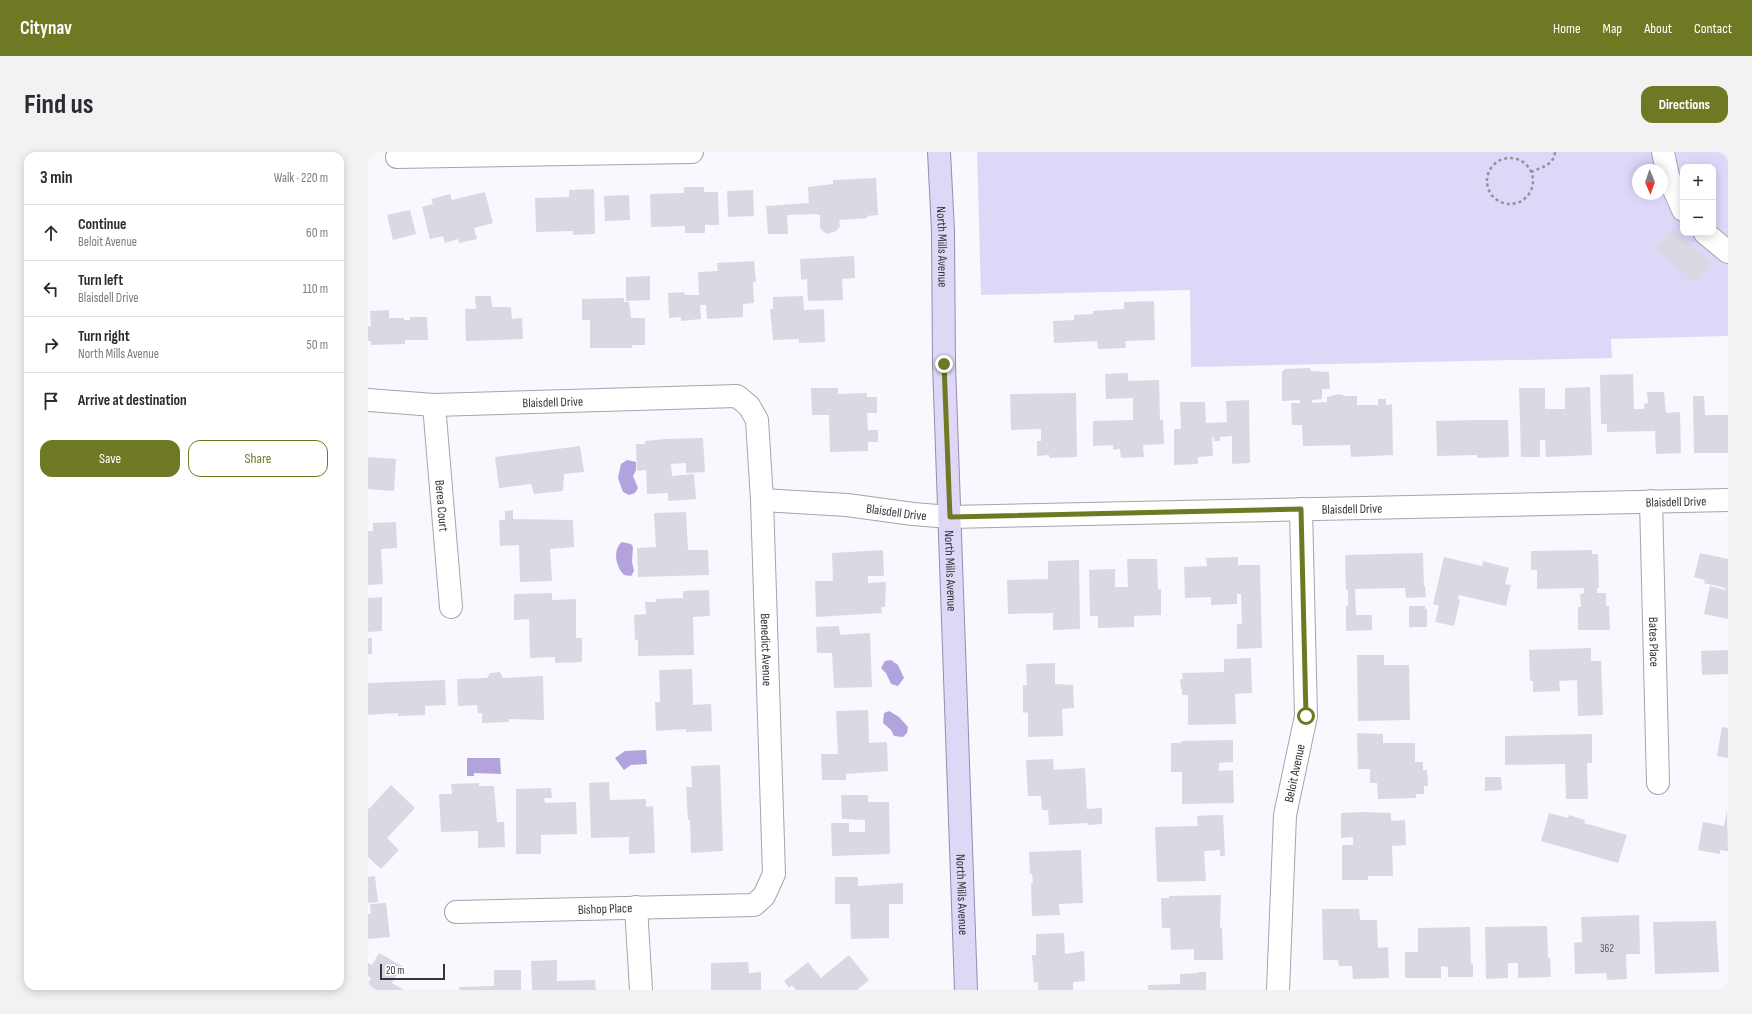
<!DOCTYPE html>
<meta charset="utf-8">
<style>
:root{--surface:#fff;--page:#f2f2f3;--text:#2b2b33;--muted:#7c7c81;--line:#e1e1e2;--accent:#6f7924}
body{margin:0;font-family:"Sofia Sans Condensed",sans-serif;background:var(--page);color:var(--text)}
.controls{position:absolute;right:12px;top:12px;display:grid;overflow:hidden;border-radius:8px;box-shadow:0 2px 10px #0003}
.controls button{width:36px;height:36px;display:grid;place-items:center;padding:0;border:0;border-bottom:1px solid var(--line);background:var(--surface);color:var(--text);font:20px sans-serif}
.compass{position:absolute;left:1264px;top:12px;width:36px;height:36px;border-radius:50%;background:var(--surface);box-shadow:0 2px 10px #0003;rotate:178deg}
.scale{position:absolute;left:12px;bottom:10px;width:65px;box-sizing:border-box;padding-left:4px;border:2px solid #363539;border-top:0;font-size:11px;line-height:14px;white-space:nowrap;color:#363539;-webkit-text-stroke:3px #fff;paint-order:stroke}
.stop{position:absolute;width:12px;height:12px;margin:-9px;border:3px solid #6f7924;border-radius:50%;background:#fff}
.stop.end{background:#6f7924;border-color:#fff;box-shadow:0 1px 4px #0008}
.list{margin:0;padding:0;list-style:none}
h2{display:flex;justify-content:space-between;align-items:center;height:52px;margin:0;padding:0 16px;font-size:17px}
h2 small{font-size:13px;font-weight:400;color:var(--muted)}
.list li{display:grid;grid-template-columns:26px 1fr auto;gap:12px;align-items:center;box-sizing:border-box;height:56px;padding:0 16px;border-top:1px solid var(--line)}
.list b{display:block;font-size:15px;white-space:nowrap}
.list p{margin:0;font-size:13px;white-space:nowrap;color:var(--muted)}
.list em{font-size:13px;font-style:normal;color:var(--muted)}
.actions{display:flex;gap:8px;padding:12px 16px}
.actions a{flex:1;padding:9px 0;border:1px solid var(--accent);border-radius:12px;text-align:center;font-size:14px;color:var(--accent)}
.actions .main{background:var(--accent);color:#fff}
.icon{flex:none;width:22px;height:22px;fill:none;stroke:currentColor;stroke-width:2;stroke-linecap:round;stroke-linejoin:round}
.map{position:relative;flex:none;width:1360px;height:838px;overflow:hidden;border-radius:12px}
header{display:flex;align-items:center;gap:24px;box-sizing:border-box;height:56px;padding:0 20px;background:var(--accent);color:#fff}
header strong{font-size:19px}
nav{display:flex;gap:22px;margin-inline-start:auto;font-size:14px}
.intro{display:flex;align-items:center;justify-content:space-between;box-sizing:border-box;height:96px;padding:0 24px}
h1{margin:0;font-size:28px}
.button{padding:10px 18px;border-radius:12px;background:var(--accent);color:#fff;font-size:14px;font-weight:700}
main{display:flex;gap:24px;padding:0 24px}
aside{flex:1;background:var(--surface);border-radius:12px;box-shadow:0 2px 10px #0003}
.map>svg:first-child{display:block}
</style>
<header>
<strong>Citynav</strong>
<nav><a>Home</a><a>Map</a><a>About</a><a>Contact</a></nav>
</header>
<div class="intro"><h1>Find us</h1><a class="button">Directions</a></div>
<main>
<aside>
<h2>3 min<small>Walk · 220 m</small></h2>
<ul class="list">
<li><svg class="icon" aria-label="ahead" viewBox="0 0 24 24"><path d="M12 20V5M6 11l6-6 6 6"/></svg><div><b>Continue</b><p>Beloit Avenue</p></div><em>60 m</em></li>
<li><svg class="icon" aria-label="left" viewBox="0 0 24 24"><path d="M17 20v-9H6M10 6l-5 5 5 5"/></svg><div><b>Turn left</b><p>Blaisdell Drive</p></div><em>110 m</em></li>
<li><svg class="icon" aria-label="right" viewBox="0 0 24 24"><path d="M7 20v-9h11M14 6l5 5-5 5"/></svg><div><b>Turn right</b><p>North Mills Avenue</p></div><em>50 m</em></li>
<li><svg class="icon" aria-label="arrive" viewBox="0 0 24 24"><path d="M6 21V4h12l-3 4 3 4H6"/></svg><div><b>Arrive at destination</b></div></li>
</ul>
<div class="actions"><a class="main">Save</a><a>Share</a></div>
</aside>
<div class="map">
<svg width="1360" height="838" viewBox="0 0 1360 838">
<rect width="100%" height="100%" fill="#f9f8fe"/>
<!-- green -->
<path fill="#ded7f8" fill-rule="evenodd" d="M609,0H1360V184L1243,187L1244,206L823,215L822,138L613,143ZM1315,15H1345V81H1315ZM1270,18H1294V42H1270Z"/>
<!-- water -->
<path fill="#b2a3de" d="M259,308L268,310V318L265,324L270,336L267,341L261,343L255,340L250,326L253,312Z
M254,390L263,392L265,395L264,410L266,419L263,424L256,423C248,415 244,398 254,390Z
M523,508L530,513L536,526L530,534L523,532L518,521L513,516L517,509Z
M521,559L531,565L540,575L539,581L535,585L526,584L523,578L515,571L516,561Z
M278,598L279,612L263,613L256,618L247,606L257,599Z
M99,606H132L133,622L106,621V624H99Z"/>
<!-- building -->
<path fill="#dad8e2" d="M508,26L510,63L499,64L500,66L471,68L472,74L468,79L459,82L455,79L452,76V63H450L449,62L419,63L420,82H400L398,54L441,51L440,35L465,32V28Z
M316,35H336V40H350L351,73H337V81H317V74L283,75L282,42L316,41Z
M226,37L227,82L205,83V79L168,80L167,46L201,45V38Z
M385,38L386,64L360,65L359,39Z
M117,40L125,71L106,76L109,87L91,91L90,87L77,91L75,84L62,87L54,55L65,52L63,47L82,42L84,48Z
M261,43L262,68L237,69L236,44Z
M42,58L48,82L25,88L19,63Z
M1304,77L1343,110L1326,130L1287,97Z
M486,104L487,126L474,127L475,148L440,149L439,127L433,128L432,107Z
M386,109L388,130H385L386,151L375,152V165L339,167L338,153H332L333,167L313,169V165L301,166L300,141L316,140L317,143H331L330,120L350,119L349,111Z
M282,124V148L258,149V125Z
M107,144H123L124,155H143L144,167L154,166L155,187L98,189L97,157H108Z
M435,144L436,158L456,157L457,190L431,191V187L405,188L402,157H405V145Z
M256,146V150H261L263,166H277V193H264V196H222V168H214V147Z
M786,149L787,188L757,189L758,196L730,197L729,189L686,191L685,169L706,168V163L725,162V159L756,157V150Z
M21,158V166H36V168H42V165H59L60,188H37V192L3,193V189H0V174H3L2,159Z
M942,216L943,219L961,220L962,237H954V247L944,248V251L959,250V245L971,242L978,244H989V253H1010V247H1018V253L1024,252L1025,303L983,305L982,293L935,294L934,273H924L923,251H932V248L914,249V219H916V217Z
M760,221V229L791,228L792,268H795L796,292L775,293L776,305L753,306L752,297L745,298V293L725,294V269L765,268V246L738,247L737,222Z
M1265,222L1266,257H1276V252L1280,251L1279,240H1296L1298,261L1312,260L1313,301L1288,302L1287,279L1239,280V272H1233L1232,223Z
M1222,235L1224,303L1178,305L1177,288H1172V305H1153L1151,236H1177V257H1197V236Z
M443,236H470V242L499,241V245H509V261H499L500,278H510V290H500V299L462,300L461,263H444Z
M708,241L709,305L681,306V303L669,304V289H673V277L643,278L642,242Z
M1325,244H1336L1337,263H1360V301H1326Z
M881,248L882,311L864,312V284L852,285V289H846V285H844L845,304L830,305V312L806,313V277H813L812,250H837L838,271L859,270L858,249Z
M1108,268H1140L1141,305L1109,306V303L1069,304L1068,269Z
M335,286L337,320L318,321V311L303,312L304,324L326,322L328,347L300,349V341L279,342L278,318L269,319L268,292H277V289L298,287Z
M212,294L216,320L196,322L195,339L166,342L163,332L131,336L127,305Z
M0,305L28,307L26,339L0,337Z
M145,358V367L205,368L206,395L182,397L184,429L152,430L151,393L132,394L131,368H137V359Z
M318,360L320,398H340L341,423L270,425L269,396L288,395L286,361Z
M28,370L29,396L13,397L15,432L0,433V379H5V371Z
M515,398L516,424H500V431L518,430L517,455H513L514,461L448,465L447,429H465L464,401Z
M1224,398V402H1230L1231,436H1229V441H1238V454H1241L1242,478H1210V455H1213L1212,442L1216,441V436L1169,437V418H1163V399Z
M1055,401L1056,434H1057L1058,445L1038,446L1037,436L987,437L988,463H1004V478L978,479V454H980V438H978L977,403Z
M1332,401L1360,407V467L1336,462L1342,434L1357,438V436L1336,431L1337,428L1326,425Z
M870,405V413H892L894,496L869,497V472H874L873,442H869V452L843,453V445L817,446L816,415L839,414L838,406Z
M1076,405L1114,414L1115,409L1141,416L1137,432L1143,433L1138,454L1091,443L1090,447L1092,448L1086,474L1067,470L1071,454L1065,452Z
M759,407H789L790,437H793V463L766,464V475L730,476V464H722L721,418L747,417V435H760Z
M711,408L712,477L685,478V461L640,462L639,428L680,427V409Z
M341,438L342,464L325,465L326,503L270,504V488H267L266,463L278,462L277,450H288V447L315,446V439Z
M184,441V448L208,447V486H214V510L187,511V505L162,506L161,467L146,468V442Z
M14,445V479L0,480V446Z
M1041,454H1057V457H1059V475H1041Z
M471,474L472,483L502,481L504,535L466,536L464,501H449L448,475Z
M0,486H4V502H0Z
M1223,496V509H1233L1235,563L1210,564L1209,528L1191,529L1192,539L1165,540V529H1162L1161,498Z
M1360,498V522L1334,523L1333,499Z
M989,503H1016V513H1041L1042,568L990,569Z
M883,506L884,541L867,542L868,572L820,573V543H814V537H813L812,527H815L814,521L856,520V507Z
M687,511V532L705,533L706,556L694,557L695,584L660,585V560L655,561V533H659L658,512Z
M324,517L325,553L343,552L344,579L318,580V577L288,579L287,550H292L291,518Z
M132,520L135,526L175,524L176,568L141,567V570L114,571V561H110L109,553L90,554L89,527L119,526L122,521Z
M77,528L78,553L57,554V563L30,564V561L0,563V531Z
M500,558L501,591L519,590L520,619L478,622V628H454L453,602H470L468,559Z
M1354,575L1360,576V606L1349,604Z
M989,581L1015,582V591H1047V610H1055V618H1059L1060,634H1056V642H1048V646L1010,647L1009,631H1002V617H990Z
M1224,582V611H1219L1220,647H1198L1197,612L1137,613V584Z
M865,588V610L851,611V619L865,618L866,651L814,652V620H803V591H813V589Z
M685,607L686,618L717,616L719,657L734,656V672L720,673V671L681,673L680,658H674L673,644H660L658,608Z
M352,613L355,699L323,701L322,668H320L318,635H324L323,614Z
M1117,625H1133L1134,638L1117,639Z
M241,630L242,648L278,647V655L285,654L287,701L261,702V685L223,686L221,631Z
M111,631V634H126L129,670H136L137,695L110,696V679L73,680L71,642H84L83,632Z
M23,633L47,656L19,686L31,698L13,717L0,705V656L1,657Z
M183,636L184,646H176L177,651L208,650L209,682L173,683V702H148V637Z
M473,643H500V650H521L522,702L464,704L463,671H481V680H497V668L474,667Z
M1359,657L1360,699L1352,698V702L1330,698L1335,670L1356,674Z
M995,660L1023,661V669L1037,668L1038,693L1024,694L1025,724H1000V728H974V693H985V685L973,686V661Z
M1181,661L1200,666L1201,663L1217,668L1216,671L1259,683L1250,711L1173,689Z
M846,663H855L857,704H852V698L836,699L838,729L789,730L787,675L830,674L829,664Z
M713,698L715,751L691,752L692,763L664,764L663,731H665L664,722H662L661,700Z
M7,724L10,750L0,751V725Z
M467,725H490V734L535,731V752H521V786L483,787L482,752H467Z
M853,743L852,776H854L855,808H826V797L803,798L802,776H794L793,746H801V744Z
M18,751L22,785L0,787V762H3L2,752Z
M954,757H991L992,768H1009L1010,796L1020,795L1021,826L985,827L984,814H971L970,808H955Z
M1271,763L1272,802H1258L1259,827L1239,828L1238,821L1207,822L1206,791L1214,790L1213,765Z
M1348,769L1351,820L1287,822L1285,770Z
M1179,774L1180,806H1182L1183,825L1150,826V811H1140V826L1118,827L1117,775Z
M1102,775L1103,811L1105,812V825H1080V815L1073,814V826H1037V800H1050V776Z
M696,781L697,802L716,799L717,829L705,830V838H670V830L666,831L664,803H668V782Z
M11,801L34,814L24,831L36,838H0V831L3,826L0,824V811L4,813Z
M481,803L501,828L489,838H428L424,833L421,836L416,829L440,810L453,826Z
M189,808V829L227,828L228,838H164L163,809Z
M380,810L381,821L393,820V838H343V811Z
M126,818H153V838H91V835L126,834Z
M830,820H838V838H780V833L812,832V822L831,821Z"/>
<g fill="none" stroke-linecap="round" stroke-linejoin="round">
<!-- minor casing -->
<g stroke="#a6a4ad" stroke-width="24">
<g id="minor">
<path d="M1295,0L1300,24L1315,58"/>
<path d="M29,5L324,0"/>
<path d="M1337,81L1360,100"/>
<path id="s1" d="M0,248L66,253L369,244L381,254L389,268L394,348L406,722L396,744L386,753L88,760"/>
<path id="s2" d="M66,253L83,455"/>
<path id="s3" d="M394,348L479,353L545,362L582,365L1360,348"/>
<path id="s4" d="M1283,349L1290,631"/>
<path d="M268,755L273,838"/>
<path id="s5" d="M910,838L917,663L938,564L933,357"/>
</g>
</g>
<!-- major casing -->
<g stroke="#958daf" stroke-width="24">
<g id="major">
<path id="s6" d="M571,0L575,79L576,212L598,838"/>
</g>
</g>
<!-- path -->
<path stroke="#939297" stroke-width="2.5" stroke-dasharray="3 3" stroke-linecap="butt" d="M1119 29a23 23 0 1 1 46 0a23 23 0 1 1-46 0Z
M1163,20C1174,15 1186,13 1187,0"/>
<!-- minor -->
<use href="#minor" stroke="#fff" stroke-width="22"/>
<!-- major -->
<use href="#major" stroke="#ded7f5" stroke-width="22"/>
</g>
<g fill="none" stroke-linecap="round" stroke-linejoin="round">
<!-- route -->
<path stroke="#6f7924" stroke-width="5" d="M576,212L582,365L933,357L938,564"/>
</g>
<g text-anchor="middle" stroke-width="3.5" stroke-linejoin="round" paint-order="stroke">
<!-- number labels -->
<g font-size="11" fill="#5f5e63">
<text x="1239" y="800">362</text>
</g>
<!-- street labels -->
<g font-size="13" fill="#363539" stroke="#fff">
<text dy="5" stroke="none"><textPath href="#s6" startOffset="95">North Mills Avenue</textPath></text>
<text dy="5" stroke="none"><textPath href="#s1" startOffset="185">Blaisdell Drive</textPath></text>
<text dy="5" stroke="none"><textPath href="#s3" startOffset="915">Blaisdell Drive</textPath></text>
<text dy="5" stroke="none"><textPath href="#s2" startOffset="101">Berea Court</textPath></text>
<text dy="5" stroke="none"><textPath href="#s3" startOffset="591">Blaisdell Drive</textPath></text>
<text dy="5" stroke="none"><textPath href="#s3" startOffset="135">Blaisdell Drive</textPath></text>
<text dy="5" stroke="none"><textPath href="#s6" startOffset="419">North Mills Avenue</textPath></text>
<text dy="5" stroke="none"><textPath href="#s4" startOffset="141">Bates Place</textPath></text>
<text dy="5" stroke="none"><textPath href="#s1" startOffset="631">Benedict Avenue</textPath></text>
<text dy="5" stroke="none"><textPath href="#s5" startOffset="218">Beloit Avenue</textPath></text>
<text dy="5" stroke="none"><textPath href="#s6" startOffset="743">North Mills Avenue</textPath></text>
<text transform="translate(237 756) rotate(-2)" y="5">Bishop Place</text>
</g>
</g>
</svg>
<div class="controls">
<button>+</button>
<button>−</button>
</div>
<svg class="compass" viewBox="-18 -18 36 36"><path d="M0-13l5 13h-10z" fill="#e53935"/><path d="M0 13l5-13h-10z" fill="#7c7c81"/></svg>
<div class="scale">20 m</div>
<div class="stop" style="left:938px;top:564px"></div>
<div class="stop end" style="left:576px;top:212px"></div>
</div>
</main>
